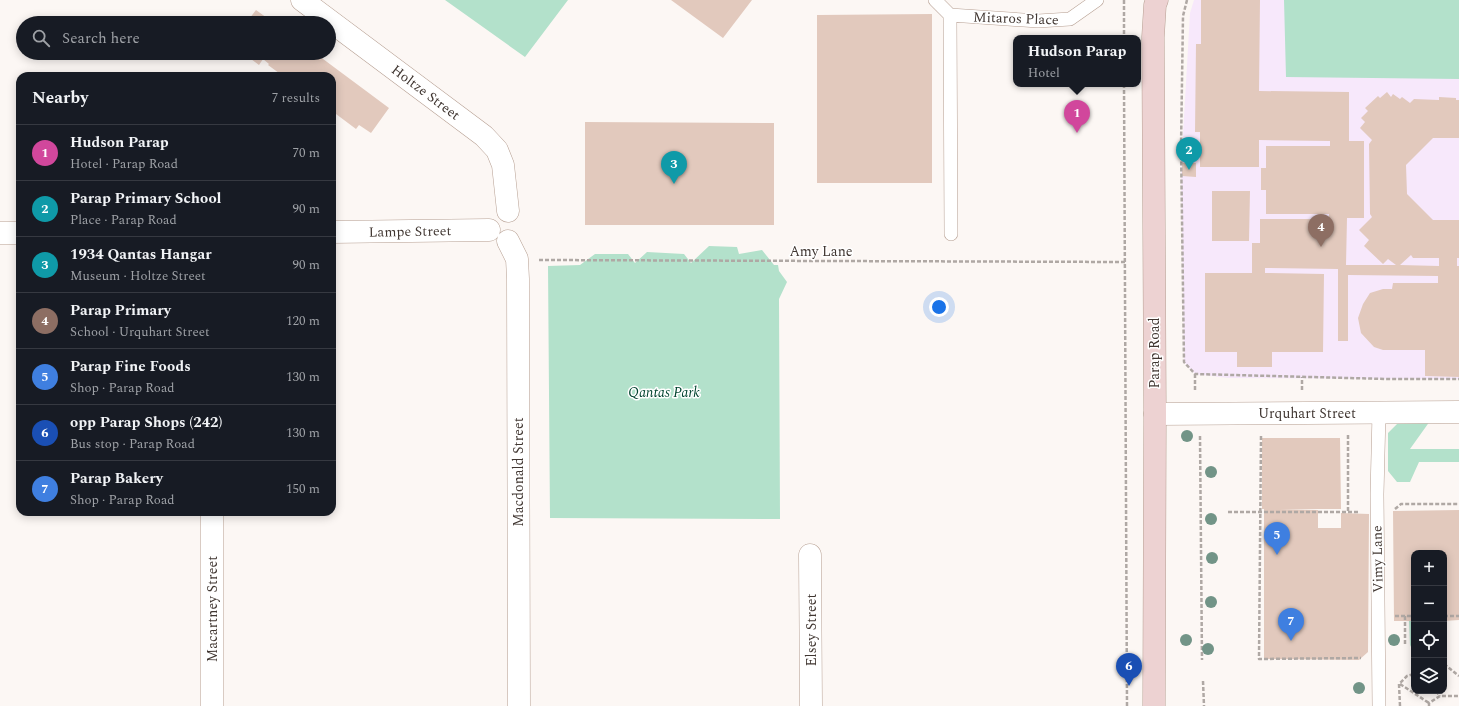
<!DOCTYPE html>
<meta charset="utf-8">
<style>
:root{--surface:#171b24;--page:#242831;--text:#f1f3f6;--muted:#9ea1a6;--line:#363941;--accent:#8c9099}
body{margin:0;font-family:Spectral,serif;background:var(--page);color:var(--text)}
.controls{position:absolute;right:12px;bottom:12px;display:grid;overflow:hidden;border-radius:8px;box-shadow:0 2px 10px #0003}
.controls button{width:36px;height:36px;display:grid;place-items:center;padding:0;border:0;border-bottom:1px solid var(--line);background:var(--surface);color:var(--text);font:20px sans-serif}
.you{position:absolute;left:939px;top:307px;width:14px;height:14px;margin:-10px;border:3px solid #fff;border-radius:50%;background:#1a73e8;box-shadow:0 0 0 6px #1a73e833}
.badge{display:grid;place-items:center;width:26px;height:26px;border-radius:50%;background:var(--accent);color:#fff;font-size:13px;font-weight:700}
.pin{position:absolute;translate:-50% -33px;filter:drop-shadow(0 1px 2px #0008)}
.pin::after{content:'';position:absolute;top:21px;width:14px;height:12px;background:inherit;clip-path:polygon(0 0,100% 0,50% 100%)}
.popup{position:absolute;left:1013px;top:35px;width:128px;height:52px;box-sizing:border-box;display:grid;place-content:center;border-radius:8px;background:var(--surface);filter:drop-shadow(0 1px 3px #0005);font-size:13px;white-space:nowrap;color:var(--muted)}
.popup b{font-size:15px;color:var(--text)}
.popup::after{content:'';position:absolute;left:50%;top:100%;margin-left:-8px;border:8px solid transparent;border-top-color:var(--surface)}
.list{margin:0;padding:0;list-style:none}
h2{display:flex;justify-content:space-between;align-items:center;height:52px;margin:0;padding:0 16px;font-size:17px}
h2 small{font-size:13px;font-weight:400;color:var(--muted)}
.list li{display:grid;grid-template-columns:26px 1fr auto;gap:12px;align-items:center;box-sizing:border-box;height:56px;padding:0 16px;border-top:1px solid var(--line)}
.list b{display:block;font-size:15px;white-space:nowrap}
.list p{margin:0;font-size:13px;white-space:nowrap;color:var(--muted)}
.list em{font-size:13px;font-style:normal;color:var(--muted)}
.icon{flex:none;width:22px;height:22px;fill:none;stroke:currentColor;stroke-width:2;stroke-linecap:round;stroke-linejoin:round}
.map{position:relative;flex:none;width:1459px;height:706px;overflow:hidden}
.search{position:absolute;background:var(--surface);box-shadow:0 2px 10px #0003;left:16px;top:16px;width:320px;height:44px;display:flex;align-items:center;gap:10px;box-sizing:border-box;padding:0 14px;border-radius:22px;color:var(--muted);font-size:15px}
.panel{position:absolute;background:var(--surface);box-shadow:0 2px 10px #0003;left:16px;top:72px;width:320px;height:444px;border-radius:12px}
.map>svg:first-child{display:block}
</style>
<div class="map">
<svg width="1459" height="706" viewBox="0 0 1459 706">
<rect width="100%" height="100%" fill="#fcf7f4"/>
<!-- commercial -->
<path fill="#f7e8fb" d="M1194,0H1459V379L1228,378L1195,374L1184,362L1181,170L1190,13Z"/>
<!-- green -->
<path fill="#b3e1cb" d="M445,0H568L525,57Z
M1284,0H1459V79L1286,77Z
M709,246L737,247L739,254L762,250L774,265H778L779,271L787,282L779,299L780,519L550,518L548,266L580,265L595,254H628L635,263L647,252L684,254L691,263Z
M1400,421H1430L1410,449H1459V462H1419L1410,482H1397L1388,471V433Z
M1409,621H1414V650L1413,651L1410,645Z"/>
<!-- building -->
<path fill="#e2c9bd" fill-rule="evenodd" d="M671,0H752L723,38Z
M1201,0H1260L1259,91L1349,92V141H1364V218H1347L1346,265H1396L1388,259L1383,264L1364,246L1369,240L1359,230L1372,217L1370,214L1369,144L1372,140L1360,128L1365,122L1361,118L1368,111L1365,108L1378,96L1380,98L1387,92L1391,97L1393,94L1400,99L1402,97L1410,103L1414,99L1439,100V97L1456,98V100H1459V138H1433L1406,165L1407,194L1433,220H1459V258H1457V266H1459V377L1425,376V350H1383L1374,347L1361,333L1358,318L1363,304L1370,293L1383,289H1392L1393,283H1438V276L1348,275V341H1338V269L1265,268V273L1324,274L1323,352H1272V367H1237V352H1205V273H1252V243H1260V219H1329V214H1266V190H1261V168H1266V146H1330V141L1259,140V167H1200V132H1195L1196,44H1201ZM1411,255L1413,258H1439V266L1400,265Z
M256,10L274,23H246Z
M932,14V183H817V15Z
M243,53H315L389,108L371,133L359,125L356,129L332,111V76H283L268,65L269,64L263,59L259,65Z
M585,122L774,123V225H585Z
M1182,163H1196V177L1182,176Z
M1212,191H1250L1249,241H1212Z
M1262,438H1340L1341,509H1280L1318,510V528H1341V513L1369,514L1368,652L1359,660L1264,659V509H1262Z
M1459,510V620L1444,621V553H1414V621H1394L1393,511Z"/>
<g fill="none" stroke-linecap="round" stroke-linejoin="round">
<!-- lane casing -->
<g stroke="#b69f92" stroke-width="14">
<path id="lane" d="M935,0L950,15L1038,21L1070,19L1097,0
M950,15L951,234
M1379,706L1377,494L1379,413"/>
</g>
<!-- street casing -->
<g stroke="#b69f92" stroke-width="23">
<path id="street" d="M302,0L484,136L497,150L503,165L508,211
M332,232L489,230
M0,233H20
M508,241L517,259L518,279L519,706
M1155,414L1459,412
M810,555L811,706
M212,706V512"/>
</g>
<!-- secondary casing -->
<g stroke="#b69f92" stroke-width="23">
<path id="secondary" d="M1154,706L1155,414L1153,37L1155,5L1157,0"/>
</g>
<!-- path -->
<path stroke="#afa8a4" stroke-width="2.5" stroke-dasharray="4 2" stroke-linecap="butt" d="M1124,0V38
M1187,0L1183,16L1181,147L1184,362L1195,374L1387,379H1459
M1124,84L1127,706
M539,260L1125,262
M1195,374V391
M1302,390V377
M1348,435V511
M1200,436L1202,660
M1261,436L1259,659L1361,658
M1395,509L1401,504H1459
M1228,512H1359
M1395,616H1414
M1405,616V644
M1444,616H1459
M1444,664L1459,676
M1203,681L1204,706
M1400,684L1429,703
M1436,691L1440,696
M1400,706L1399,684L1407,676L1414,674
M1429,706V703L1440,696H1459"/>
<!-- lane -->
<use href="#lane" stroke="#fff" stroke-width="13"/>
<!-- street -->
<use href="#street" stroke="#fff" stroke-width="22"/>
<!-- secondary -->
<use href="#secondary" stroke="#edd2d2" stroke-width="22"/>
</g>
<!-- trees -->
<g fill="#729487">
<circle cx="1187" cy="436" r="6"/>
<circle cx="1211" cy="472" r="6"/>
<circle cx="1211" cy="519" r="6"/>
<circle cx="1212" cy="558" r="6"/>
<circle cx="1211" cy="602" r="6"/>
<circle cx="1186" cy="640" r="6"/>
<circle cx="1394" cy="640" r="6"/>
<circle cx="1208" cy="649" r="6"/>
<circle cx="1359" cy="688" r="6"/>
</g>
<g text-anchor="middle" stroke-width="3" stroke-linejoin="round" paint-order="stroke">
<!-- street labels -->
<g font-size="14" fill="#403631" stroke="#fff">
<text transform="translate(1016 18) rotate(2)" y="5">Mitaros Place</text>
<text transform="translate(426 92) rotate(37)" y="5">Holtze Street</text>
<text transform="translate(410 231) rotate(-1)" y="5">Lampe Street</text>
<text x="821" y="256">Amy Lane</text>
<text transform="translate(1154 353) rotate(-90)" y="5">Parap Road</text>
<text x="1307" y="418">Urquhart Street</text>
<text transform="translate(518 472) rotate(-90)" y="5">Macdonald Street</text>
<text transform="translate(1377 559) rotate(-91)" y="5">Vimy Lane</text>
<text transform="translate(212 609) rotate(-90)" y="5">Macartney Street</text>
<text transform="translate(811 630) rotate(-90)" y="5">Elsey Street</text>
</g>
<!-- park labels -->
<g font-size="14" font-style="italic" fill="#01432e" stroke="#fff">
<text x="664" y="397">Qantas Park</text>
</g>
</g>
</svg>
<div class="controls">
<button>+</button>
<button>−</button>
<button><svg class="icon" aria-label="locate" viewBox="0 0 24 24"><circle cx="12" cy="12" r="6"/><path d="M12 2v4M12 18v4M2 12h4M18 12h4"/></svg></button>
<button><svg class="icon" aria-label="layers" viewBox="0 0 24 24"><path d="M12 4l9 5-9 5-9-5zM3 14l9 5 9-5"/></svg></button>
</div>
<div class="you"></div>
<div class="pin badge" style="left:1077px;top:133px;background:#d1479c">1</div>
<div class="popup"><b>Hudson Parap</b>Hotel</div>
<div class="pin badge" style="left:1189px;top:170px;background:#0f9aa8">2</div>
<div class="pin badge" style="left:674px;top:184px;background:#0f9aa8">3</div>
<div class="pin badge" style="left:1321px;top:247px;background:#8d6e63">4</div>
<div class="pin badge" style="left:1277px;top:555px;background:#3f7fe0">5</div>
<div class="pin badge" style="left:1129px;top:686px;background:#1a4fb4">6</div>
<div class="pin badge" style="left:1291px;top:641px;background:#3f7fe0">7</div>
<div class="search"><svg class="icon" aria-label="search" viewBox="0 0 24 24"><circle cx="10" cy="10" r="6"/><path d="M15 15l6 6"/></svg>Search here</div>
<section class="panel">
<h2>Nearby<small>7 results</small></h2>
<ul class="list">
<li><span class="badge" style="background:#d1479c">1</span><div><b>Hudson Parap</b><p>Hotel · Parap Road</p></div><em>70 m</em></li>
<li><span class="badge" style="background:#0f9aa8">2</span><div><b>Parap Primary School</b><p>Place · Parap Road</p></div><em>90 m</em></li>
<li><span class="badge" style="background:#0f9aa8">3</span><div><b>1934 Qantas Hangar</b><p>Museum · Holtze Street</p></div><em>90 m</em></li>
<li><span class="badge" style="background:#8d6e63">4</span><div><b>Parap Primary</b><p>School · Urquhart Street</p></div><em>120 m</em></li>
<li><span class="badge" style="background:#3f7fe0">5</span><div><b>Parap Fine Foods</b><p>Shop · Parap Road</p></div><em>130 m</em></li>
<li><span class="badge" style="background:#1a4fb4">6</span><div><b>opp Parap Shops (242)</b><p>Bus stop · Parap Road</p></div><em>130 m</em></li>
<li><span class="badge" style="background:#3f7fe0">7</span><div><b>Parap Bakery</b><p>Shop · Parap Road</p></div><em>150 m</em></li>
</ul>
</section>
</div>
